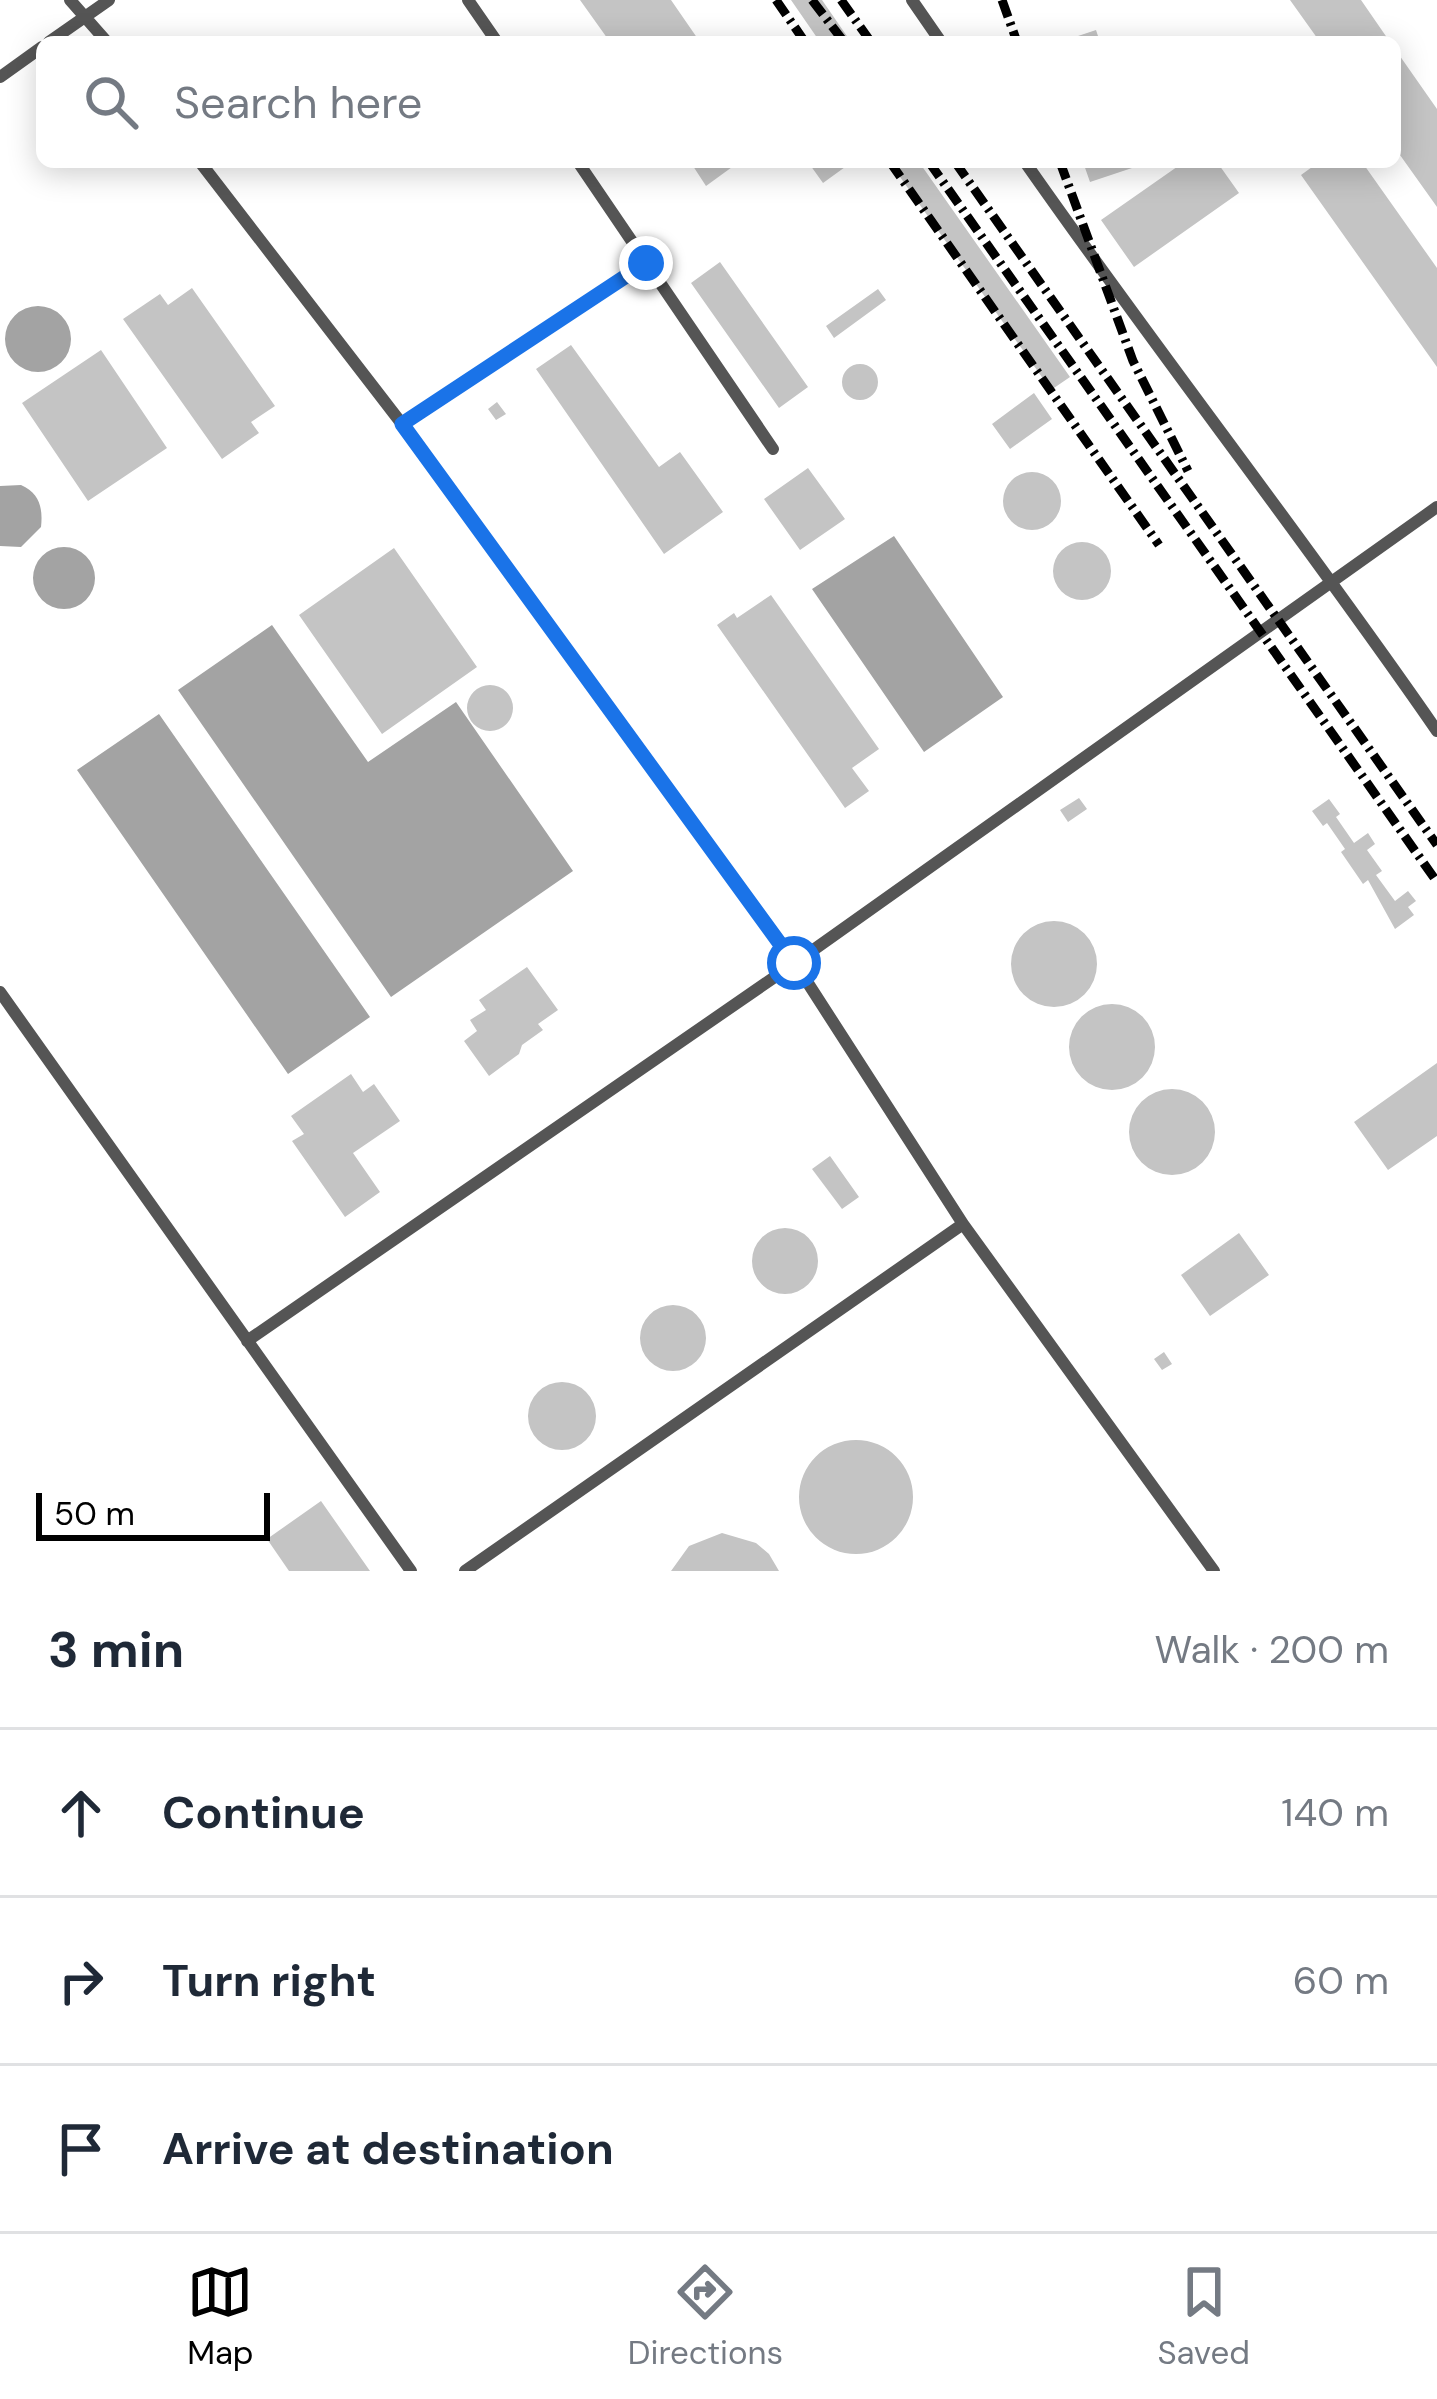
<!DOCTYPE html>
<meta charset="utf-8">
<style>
:root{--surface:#fff;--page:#f6f6f7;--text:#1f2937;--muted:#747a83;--line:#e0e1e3;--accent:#000}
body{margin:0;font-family:"DM Sans",sans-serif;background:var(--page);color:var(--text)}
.scale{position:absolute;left:36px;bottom:30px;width:234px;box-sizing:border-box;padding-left:12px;border:6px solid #000;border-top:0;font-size:33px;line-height:42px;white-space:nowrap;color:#000;-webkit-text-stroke:9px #fff;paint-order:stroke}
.stop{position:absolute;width:36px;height:36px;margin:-27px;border:9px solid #1a73e8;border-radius:50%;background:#fff}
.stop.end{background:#1a73e8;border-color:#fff;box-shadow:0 3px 12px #0008}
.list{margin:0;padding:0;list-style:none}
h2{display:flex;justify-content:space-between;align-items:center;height:156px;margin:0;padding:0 48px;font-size:51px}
h2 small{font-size:39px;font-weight:400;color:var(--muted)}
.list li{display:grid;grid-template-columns:78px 1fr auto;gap:36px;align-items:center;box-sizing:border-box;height:168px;padding:0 48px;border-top:3px solid var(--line)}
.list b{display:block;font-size:45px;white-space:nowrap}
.list em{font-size:39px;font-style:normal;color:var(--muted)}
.icon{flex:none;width:66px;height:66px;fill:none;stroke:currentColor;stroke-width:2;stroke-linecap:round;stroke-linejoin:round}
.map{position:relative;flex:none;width:1437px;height:1571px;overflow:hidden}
.search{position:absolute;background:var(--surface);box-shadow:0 6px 30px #0003;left:36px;right:36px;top:36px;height:132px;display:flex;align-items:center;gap:30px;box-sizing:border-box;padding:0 42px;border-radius:18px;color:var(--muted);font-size:45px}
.sheet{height:660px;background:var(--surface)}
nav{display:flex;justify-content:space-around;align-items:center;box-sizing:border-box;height:168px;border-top:3px solid var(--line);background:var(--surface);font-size:33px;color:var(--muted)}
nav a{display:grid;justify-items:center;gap:6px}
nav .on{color:var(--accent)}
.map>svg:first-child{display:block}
</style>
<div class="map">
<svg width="1437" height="1571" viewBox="0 0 1437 1571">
<rect width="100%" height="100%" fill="#fff"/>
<!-- water -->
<path fill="#a3a3a3" d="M5 339a33 33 0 1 1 66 0a33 33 0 1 1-66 0Z
M21,485C40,493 43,509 41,527L21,547L0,546V486Z
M894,536L1003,697L924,752L812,589Z
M33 578a31 31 0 1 1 62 0a31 31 0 1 1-62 0Z
M272,625L368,762L456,702L573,871L391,997L178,690Z
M159,714L370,1017L288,1074L77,770Z"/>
<!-- building -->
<path fill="#c4c4c4" d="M580,0H671L700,42H610Z
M791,0H822L851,42H820Z
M1290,0H1361L1390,42H1320Z
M1096,30L1100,42H1063V41Z
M1395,49L1437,109V207L1395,148Z
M695,162H739L706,186L693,166Z
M808,162H852L823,183Z
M900,162H919L1070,377L1051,390L893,167Z
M1083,162H1147V163L1090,182Z
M1184,162H1217L1239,193L1134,267L1101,220Z
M1319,162H1362L1437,268V367L1301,175Z
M720,262L808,387L779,408L691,283Z
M192,288L275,406L251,422L259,433L222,459L123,319L160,294L168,305Z
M878,289L886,300L834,338L826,326Z
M571,345L659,467L680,452L723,512L664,554L536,369Z
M101,350L167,448L88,501L22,403Z
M842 382a18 18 0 1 1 36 0a18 18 0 1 1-36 0Z
M1034,393L1052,419L1010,449L992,424Z
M497,402L506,414L496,420L488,409Z
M808,468L845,519L800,550L764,499Z
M1003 501a29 29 0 1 1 58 0a29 29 0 1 1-58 0Z
M1053 571a29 29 0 1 1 58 0a29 29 0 1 1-58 0Z
M394,548L477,667L382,734L299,615Z
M771,595L879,749L852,768L869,791L845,808L717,625L734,613L737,618Z
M467 708a23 23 0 1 1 46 0a23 23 0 1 1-46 0Z
M1079,798L1087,809L1068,822L1060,810Z
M1329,799L1340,814L1336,817L1354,843L1368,833L1375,844L1367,850L1382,871L1376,875L1395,901L1408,891L1416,901L1408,907L1414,915L1395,929L1368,880L1363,884L1341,852L1345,849L1327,823L1323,826L1312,811Z
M1011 964a43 43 0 1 1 86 0a43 43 0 1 1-86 0Z
M527,967L558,1010L538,1024L543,1030L522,1045L519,1054L489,1076L464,1041L477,1031L470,1020L486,1010L479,1000Z
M1069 1047a43 43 0 1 1 86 0a43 43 0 1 1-86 0Z
M1437,1063V1136L1388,1170L1354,1122Z
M351,1074L363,1092L374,1084L400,1121L353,1153L380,1192L345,1217L292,1141L304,1134L291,1116Z
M1129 1132a43 43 0 1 1 86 0a43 43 0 1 1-86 0Z
M830,1156L859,1197L842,1209L812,1169Z
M752 1261a33 33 0 1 1 66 0a33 33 0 1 1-66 0Z
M1239,1233L1269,1275L1210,1316L1181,1275Z
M640 1338a33 33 0 1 1 66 0a33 33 0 1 1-66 0Z
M1164,1352L1172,1364L1162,1370L1154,1359Z
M528 1416a34 34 0 1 1 68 0a34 34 0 1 1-68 0Z
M799 1497a57 57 0 1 1 114 0a57 57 0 1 1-114 0Z
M321,1501L370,1571H289L267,1539Z
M722,1533L756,1543L769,1554L779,1571H671L689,1546Z"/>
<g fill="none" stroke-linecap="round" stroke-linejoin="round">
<!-- service -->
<path stroke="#555" stroke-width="12" d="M70,0L107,42
M468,0L497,42
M912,0L941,42
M49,42L109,0
M0,77L42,47
M200,162L402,424L795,963L963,1224L1214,1571
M578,162L773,449
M1025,162C1159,354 1304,538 1437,731
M402,424L646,263
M0,992L411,1571
M247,1341L795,963L1437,507
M465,1571L963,1224"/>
<!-- rail -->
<path stroke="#000" stroke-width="9" stroke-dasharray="18 6 3 6" stroke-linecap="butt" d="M776,0L805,42
M812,0L844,42
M841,0L871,42
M1002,0L1017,42
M890,162L1159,545
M929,162L1437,882
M955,162L1437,845
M1060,162L1133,361L1188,471"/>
</g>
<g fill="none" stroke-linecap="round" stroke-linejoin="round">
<!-- route -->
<path stroke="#1a73e8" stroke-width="15" d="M646,263L402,424L794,963"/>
</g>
</svg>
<div class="scale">50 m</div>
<div class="stop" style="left:794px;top:963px"></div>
<div class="stop end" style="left:646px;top:263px"></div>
<div class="search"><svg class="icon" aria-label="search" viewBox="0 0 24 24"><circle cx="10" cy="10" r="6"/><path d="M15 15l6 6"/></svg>Search here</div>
</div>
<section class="sheet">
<h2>3 min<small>Walk · 200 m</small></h2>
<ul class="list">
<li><svg class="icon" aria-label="ahead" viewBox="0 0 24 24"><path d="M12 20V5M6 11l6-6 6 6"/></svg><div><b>Continue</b></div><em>140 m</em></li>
<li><svg class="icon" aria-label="right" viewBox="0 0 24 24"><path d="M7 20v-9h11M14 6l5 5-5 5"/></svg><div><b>Turn right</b></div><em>60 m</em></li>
<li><svg class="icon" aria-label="arrive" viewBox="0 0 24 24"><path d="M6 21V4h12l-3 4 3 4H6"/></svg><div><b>Arrive at destination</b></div></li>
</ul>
</section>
<nav>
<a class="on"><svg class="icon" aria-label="map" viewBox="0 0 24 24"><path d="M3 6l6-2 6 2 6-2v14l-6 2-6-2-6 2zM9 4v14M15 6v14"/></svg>Map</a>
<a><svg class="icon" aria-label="directions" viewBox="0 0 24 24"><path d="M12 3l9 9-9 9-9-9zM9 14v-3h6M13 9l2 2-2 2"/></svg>Directions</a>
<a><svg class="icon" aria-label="saved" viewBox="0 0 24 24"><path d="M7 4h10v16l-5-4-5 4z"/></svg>Saved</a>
</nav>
